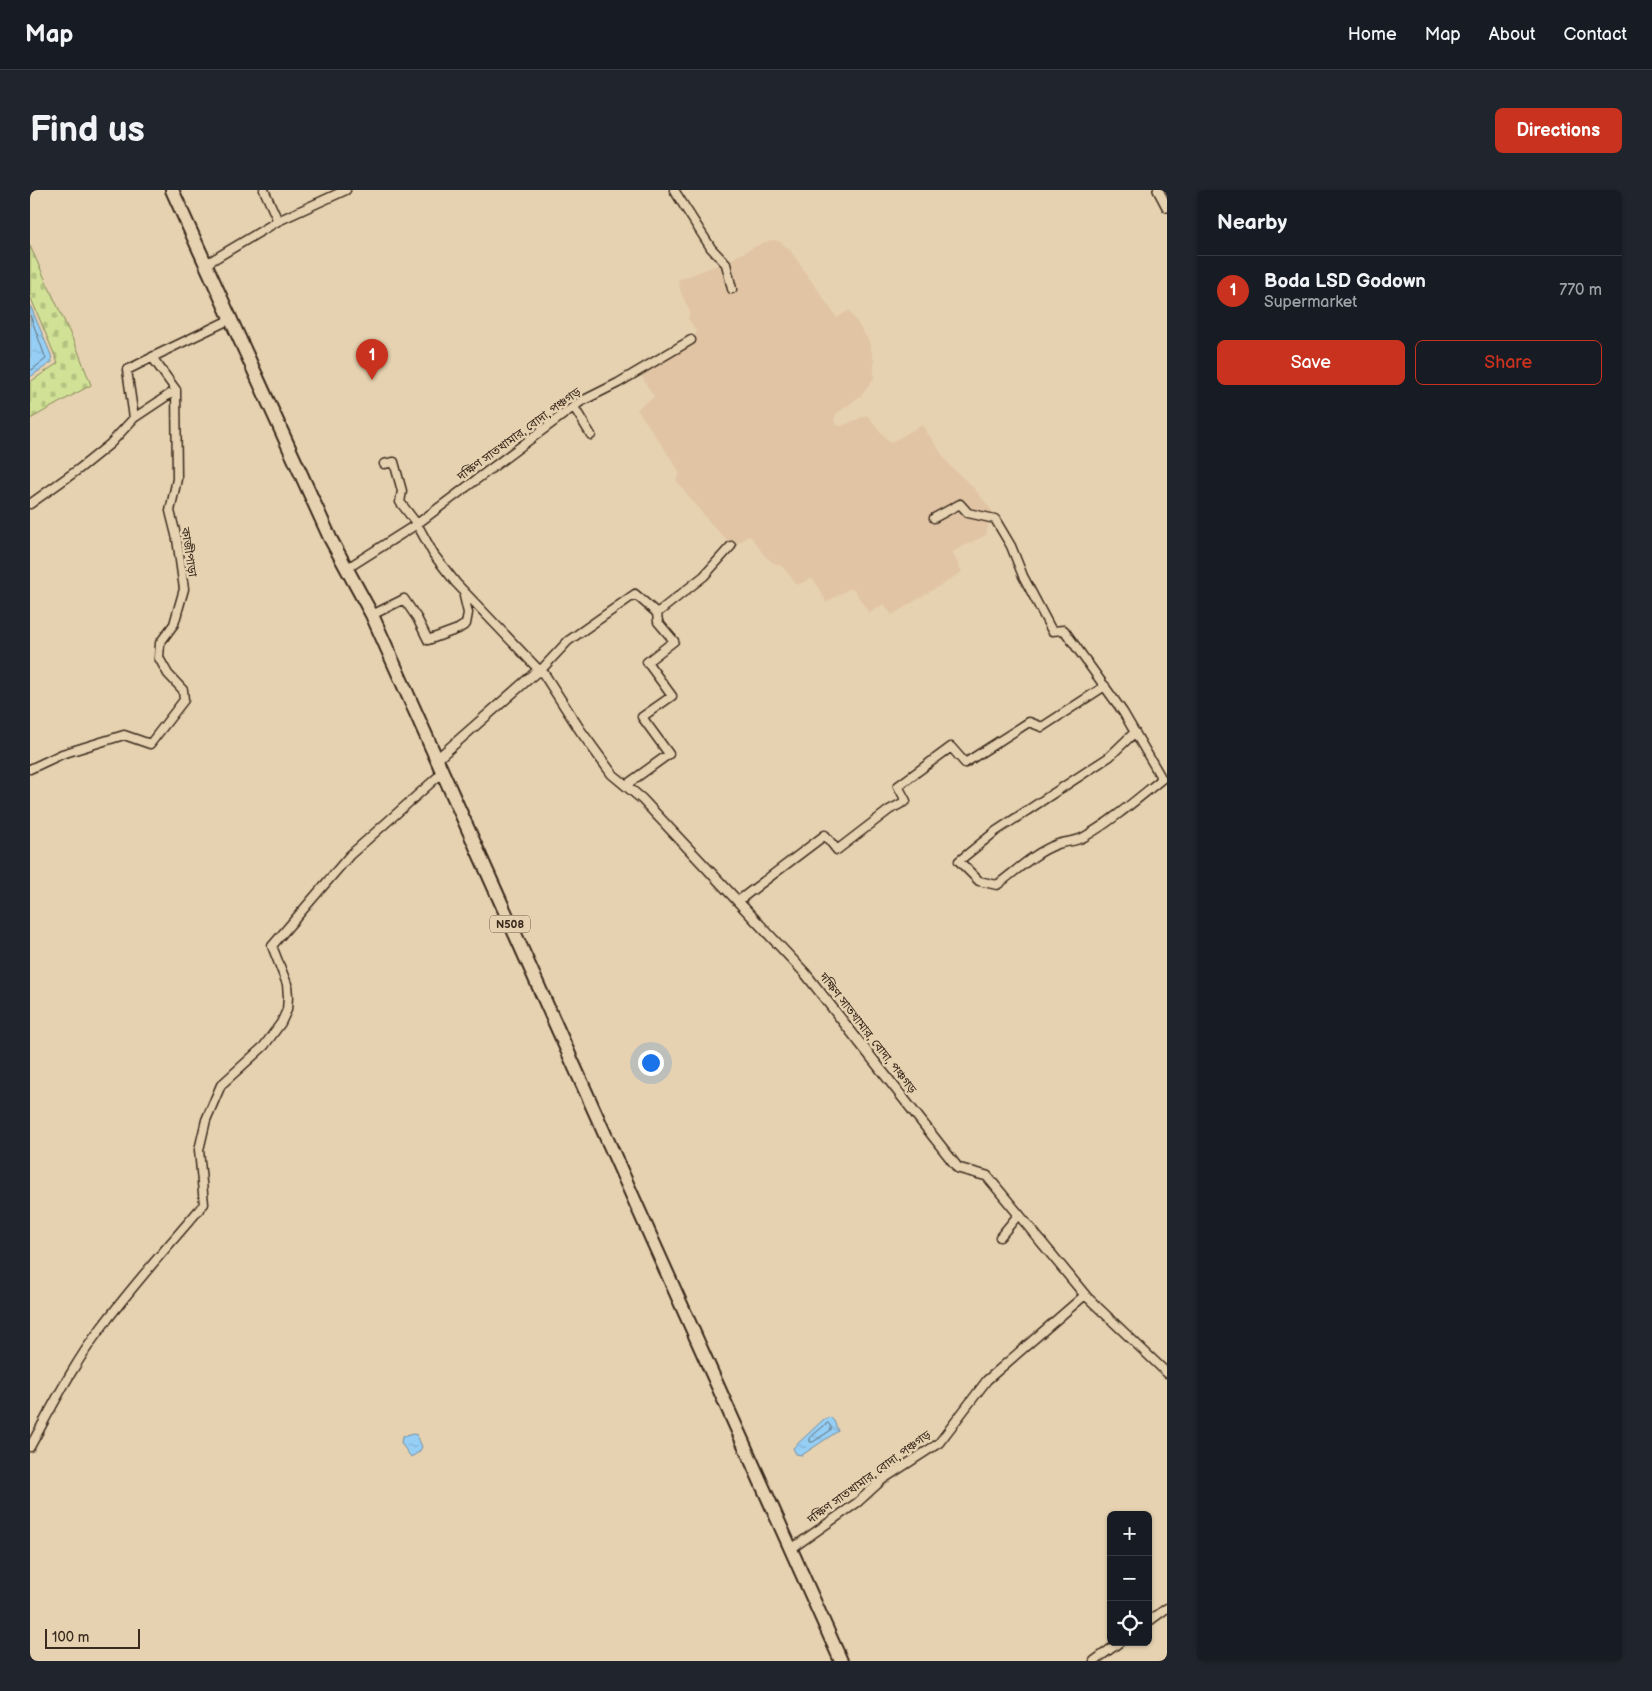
<!DOCTYPE html>
<meta charset="utf-8">
<style>
:root{--surface:#171b24;--page:#20242c;--text:#f1f3f6;--muted:#9ea1a6;--line:#363941;--accent:#c8321e}
body{margin:0;font-family:"Balsamiq Sans","Noto Sans Bengali",sans-serif;background:var(--page);color:var(--text)}
.controls{position:absolute;right:15px;bottom:15px;display:grid;overflow:hidden;border-radius:8px;box-shadow:0 1px 4px #0004}
.controls button{width:45px;height:45px;display:grid;place-items:center;padding:0;border:0;border-bottom:1px solid var(--line);background:var(--surface);color:var(--text);font:25px sans-serif}
.scale{position:absolute;left:15px;bottom:12px;width:95px;box-sizing:border-box;padding-left:5px;border:2px solid #3b2a1e;border-top:0;font-size:14px;line-height:18px;white-space:nowrap;color:#3b2a1e;-webkit-text-stroke:4px #e6d2b0;paint-order:stroke}
.you{position:absolute;left:620px;top:872px;width:18px;height:18px;margin:-12px;border:4px solid #fff;border-radius:50%;background:#1a73e8;box-shadow:0 0 0 8px #1a73e833}
.badge{display:grid;place-items:center;width:32px;height:32px;border-radius:50%;background:var(--accent);color:#fff;font-size:16px;font-weight:700}
.pin{position:absolute;translate:-50% -41px;filter:drop-shadow(0 1px 2px #0008)}
.pin::after{content:'';position:absolute;top:26px;width:18px;height:15px;background:inherit;clip-path:polygon(0 0,100% 0,50% 100%)}
.list{margin:0;padding:0;list-style:none}
h2{display:flex;justify-content:space-between;align-items:center;height:65px;margin:0;padding:0 20px;font-size:21px}
h2 small{font-size:16px;font-weight:400;color:var(--muted)}
.list li{display:grid;grid-template-columns:32px 1fr auto;gap:15px;align-items:center;box-sizing:border-box;height:70px;padding:0 20px;border-top:1px solid var(--line)}
.list b{display:block;font-size:19px;white-space:nowrap}
.list p{margin:0;font-size:16px;white-space:nowrap;color:var(--muted)}
.list em{font-size:16px;font-style:normal;color:var(--muted)}
.actions{display:flex;gap:10px;padding:15px 20px}
.actions a{flex:1;padding:11px 0;border:1px solid var(--accent);border-radius:8px;text-align:center;font-size:18px;color:var(--accent)}
.actions .main{background:var(--accent);color:#fff}
.icon{flex:none;width:28px;height:28px;fill:none;stroke:currentColor;stroke-width:2;stroke-linecap:round;stroke-linejoin:round}
.map{position:relative;flex:none;width:1137px;height:1471px;overflow:hidden;border-radius:8px}
header{display:flex;align-items:center;gap:30px;box-sizing:border-box;height:70px;padding:0 25px;background:var(--surface);border-bottom:1px solid var(--line)}
header strong{font-size:24px}
nav{display:flex;gap:28px;margin-inline-start:auto;font-size:18px}
.intro{display:flex;align-items:center;justify-content:space-between;box-sizing:border-box;height:120px;padding:0 30px}
h1{margin:0;font-size:35px}
.button{padding:12px 22px;border-radius:8px;background:var(--accent);color:#fff;font-size:18px;font-weight:700}
main{display:flex;gap:30px;padding:0 30px}
aside{flex:1;background:var(--surface);border-radius:8px;box-shadow:0 1px 4px #0004}
.map>svg:first-child{display:block}
</style>
<header>
<strong>Map</strong>
<nav><a>Home</a><a>Map</a><a>About</a><a>Contact</a></nav>
</header>
<div class="intro"><h1>Find us</h1><a class="button">Directions</a></div>
<main>
<div class="map">
<svg width="1137" height="1471" viewBox="0 0 1137 1471">
<defs>
<pattern id="cemetery-stones" width="16" height="16" patternUnits="userSpaceOnUse" patternTransform="scale(1.25)"><rect width="16" height="16" fill="#d1e296"/><path d="M2 7V4a2 2 0 0 1 4 0v3zM10 15v-3a2 2 0 0 1 4 0v3z" fill="#b4c281"/></pattern>
<pattern id="water-ripples" width="26" height="14" patternUnits="userSpaceOnUse" patternTransform="scale(1.25)"><rect width="26" height="14" fill="#96cff6"/><path d="M2 4q2-2 4 0t4 0M15 11q2-2 4 0t4 0" fill="none" stroke="#82b2d2"/></pattern>
</defs>
<rect width="100%" height="100%" fill="#e6d2b0"/>
<filter id="ink" filterUnits="userSpaceOnUse"><feTurbulence type="fractalNoise" baseFrequency=".02" numOctaves="2"/><feDisplacementMap in="SourceGraphic" scale="10" xChannelSelector="R" yChannelSelector="G"/><feConvolveMatrix kernelMatrix="1 2 1 2 8 2 1 2 1" color-interpolation-filters="sRGB"/></filter>
<g filter="url(#ink)">
<!-- built -->
<path fill="#e1c4a4" d="M743,50L751,52L760,60L807,128L819,120L839,151L844,172V188L832,205L806,224L804,231L807,235L812,236L837,225L860,253L892,235L920,276L943,297L962,321L956,345L922,362L932,382L862,425L854,414L839,423L824,400L819,399L795,413V409L784,390L780,389L767,395L753,377L742,372L734,365L721,347L718,346L704,357L680,333L646,290L650,284L644,273L607,219L624,207L609,182L665,152L666,141L658,128L660,122L651,103L648,90L696,72L732,53Z"/>
<!-- cemetery -->
<path fill="url(#cemetery-stones)" stroke="#86865a" d="M0,56L48,161L61,195L0,229V192L28,173L0,106Z"/>
<!-- water -->
<path fill="url(#water-ripples)" stroke="#728da0" d="M0,115L21,165L22,172L0,187Z
M800,1227L804,1231L808,1241L772,1265L766,1264L763,1258L794,1229Z
M383,1244L387,1245L392,1257L389,1262L381,1267L371,1253L372,1247Z"/>
<g fill="none" stroke-linecap="round" stroke-linejoin="round">
<!-- shore -->
<path stroke="#5f6c74" stroke-width="1" d="M0,125L16,169L0,181
M798,1233L801,1237V1240L783,1252H780V1248Z"/>
<!-- minor casing -->
<g stroke="#3b2a1e" stroke-width="11">
<path id="minor" d="M234,0L248,31
M644,0L681,58L696,74L702,99
M176,74L248,31L316,0
M146,200L122,167L201,129
M544,217L561,245
M354,274L364,272L372,301L370,312L387,334L550,212L588,193L661,150
M0,314L49,279L80,254L104,228L97,180L135,161
M904,328L930,314L938,323L965,329L981,356L993,386L1022,441L1034,440L1093,522L1132,589C1107,609 1082,631 1054,647C1045,652 1037,651 1028,654C1005,662 986,681 967,695L949,691L929,671L966,641L1079,567L1105,542
M316,379L387,334L404,365L426,393L510,481L538,451L605,404L627,423L674,386L701,356
M342,425L374,409L387,428L398,450L428,439L436,434L438,423L434,406
M0,579L32,564L94,545L120,554L154,510L153,500L138,484L129,468L130,453L144,434L154,399L147,349L140,321L147,289L146,200L104,228
M596,595L639,564L612,527L642,506L617,472L644,451L628,432L627,423
M708,711L795,645L807,660L859,620L876,611L868,596L921,557L935,573L999,532L1012,537L1075,496
M970,1047L989,1024
M0,1257C22,1217 43,1175 71,1138C103,1095 139,1055 174,1014L169,960L176,930L191,895L234,856L251,833L257,820L258,807L257,794L242,756L320,665L412,583
M761,1359L828,1312L852,1290L909,1253L957,1190L1055,1105L1137,1183
M1118,1432L1137,1418
M1064,1471L1090,1452"/>
</g>
<!-- tertiary casing -->
<g stroke="#3b2a1e" stroke-width="12">
<path id="tertiary" d="M1128,0L1137,17
M406,570L505,483L510,481L514,484L550,540L582,584L612,609L775,783L928,978L957,986L1055,1105"/>
</g>
<!-- trunk casing -->
<g stroke="#3b2a1e" stroke-width="16">
<path id="trunk" d="M142,0L300,348L342,425L811,1471"/>
</g>
<!-- minor -->
<use href="#minor" stroke="#e6d2b0" stroke-width="8"/>
<!-- tertiary -->
<use href="#tertiary" stroke="#e6d2b0" stroke-width="9"/>
<!-- trunk -->
<use href="#trunk" stroke="#e6d2b0" stroke-width="12"/>
</g>
</g>
<g text-anchor="middle" stroke-width="5" stroke-linejoin="round" paint-order="stroke">
<!-- shield labels -->
<rect fill="#e6d2b0" stroke="#6e5c4a" stroke-width="1" x="460" y="725.5" width="40" height="17" rx="4"/>
<g font-size="11" font-weight="bold" fill="#3b2a1e">
<text x="480" y="738">N508</text>
</g>
<!-- street labels -->
<g font-size="12" fill="#3b2a1e" stroke="#e6d2b0">
<text transform="translate(489 244) rotate(-36)" y="4">দক্ষিণ সাতখামার, বোদা, পঞ্চগড়</text>
<text transform="translate(159 362) rotate(81)" y="4">কাজীপাড়া</text>
<text transform="translate(838 843) rotate(52)" y="4">দক্ষিণ সাতখামার, বোদা, পঞ্চগড়</text>
<text transform="translate(839 1287) rotate(-36)" y="4">দক্ষিণ সাতখামার, বোদা, পঞ্চগড়</text>
</g>
</g>
</svg>
<div class="controls">
<button>+</button>
<button>−</button>
<button><svg class="icon" aria-label="locate" viewBox="0 0 24 24"><circle cx="12" cy="12" r="6"/><path d="M12 2v4M12 18v4M2 12h4M18 12h4"/></svg></button>
</div>
<div class="scale">100 m</div>
<div class="you"></div>
<div class="pin badge" style="left:342px;top:190px">1</div>
</div>
<aside>
<h2>Nearby<small></small></h2>
<ul class="list">
<li><span class="badge">1</span><div><b>Boda LSD Godown</b><p>Supermarket</p></div><em>770 m</em></li>
</ul>
<div class="actions"><a class="main">Save</a><a>Share</a></div>
</aside>
</main>
